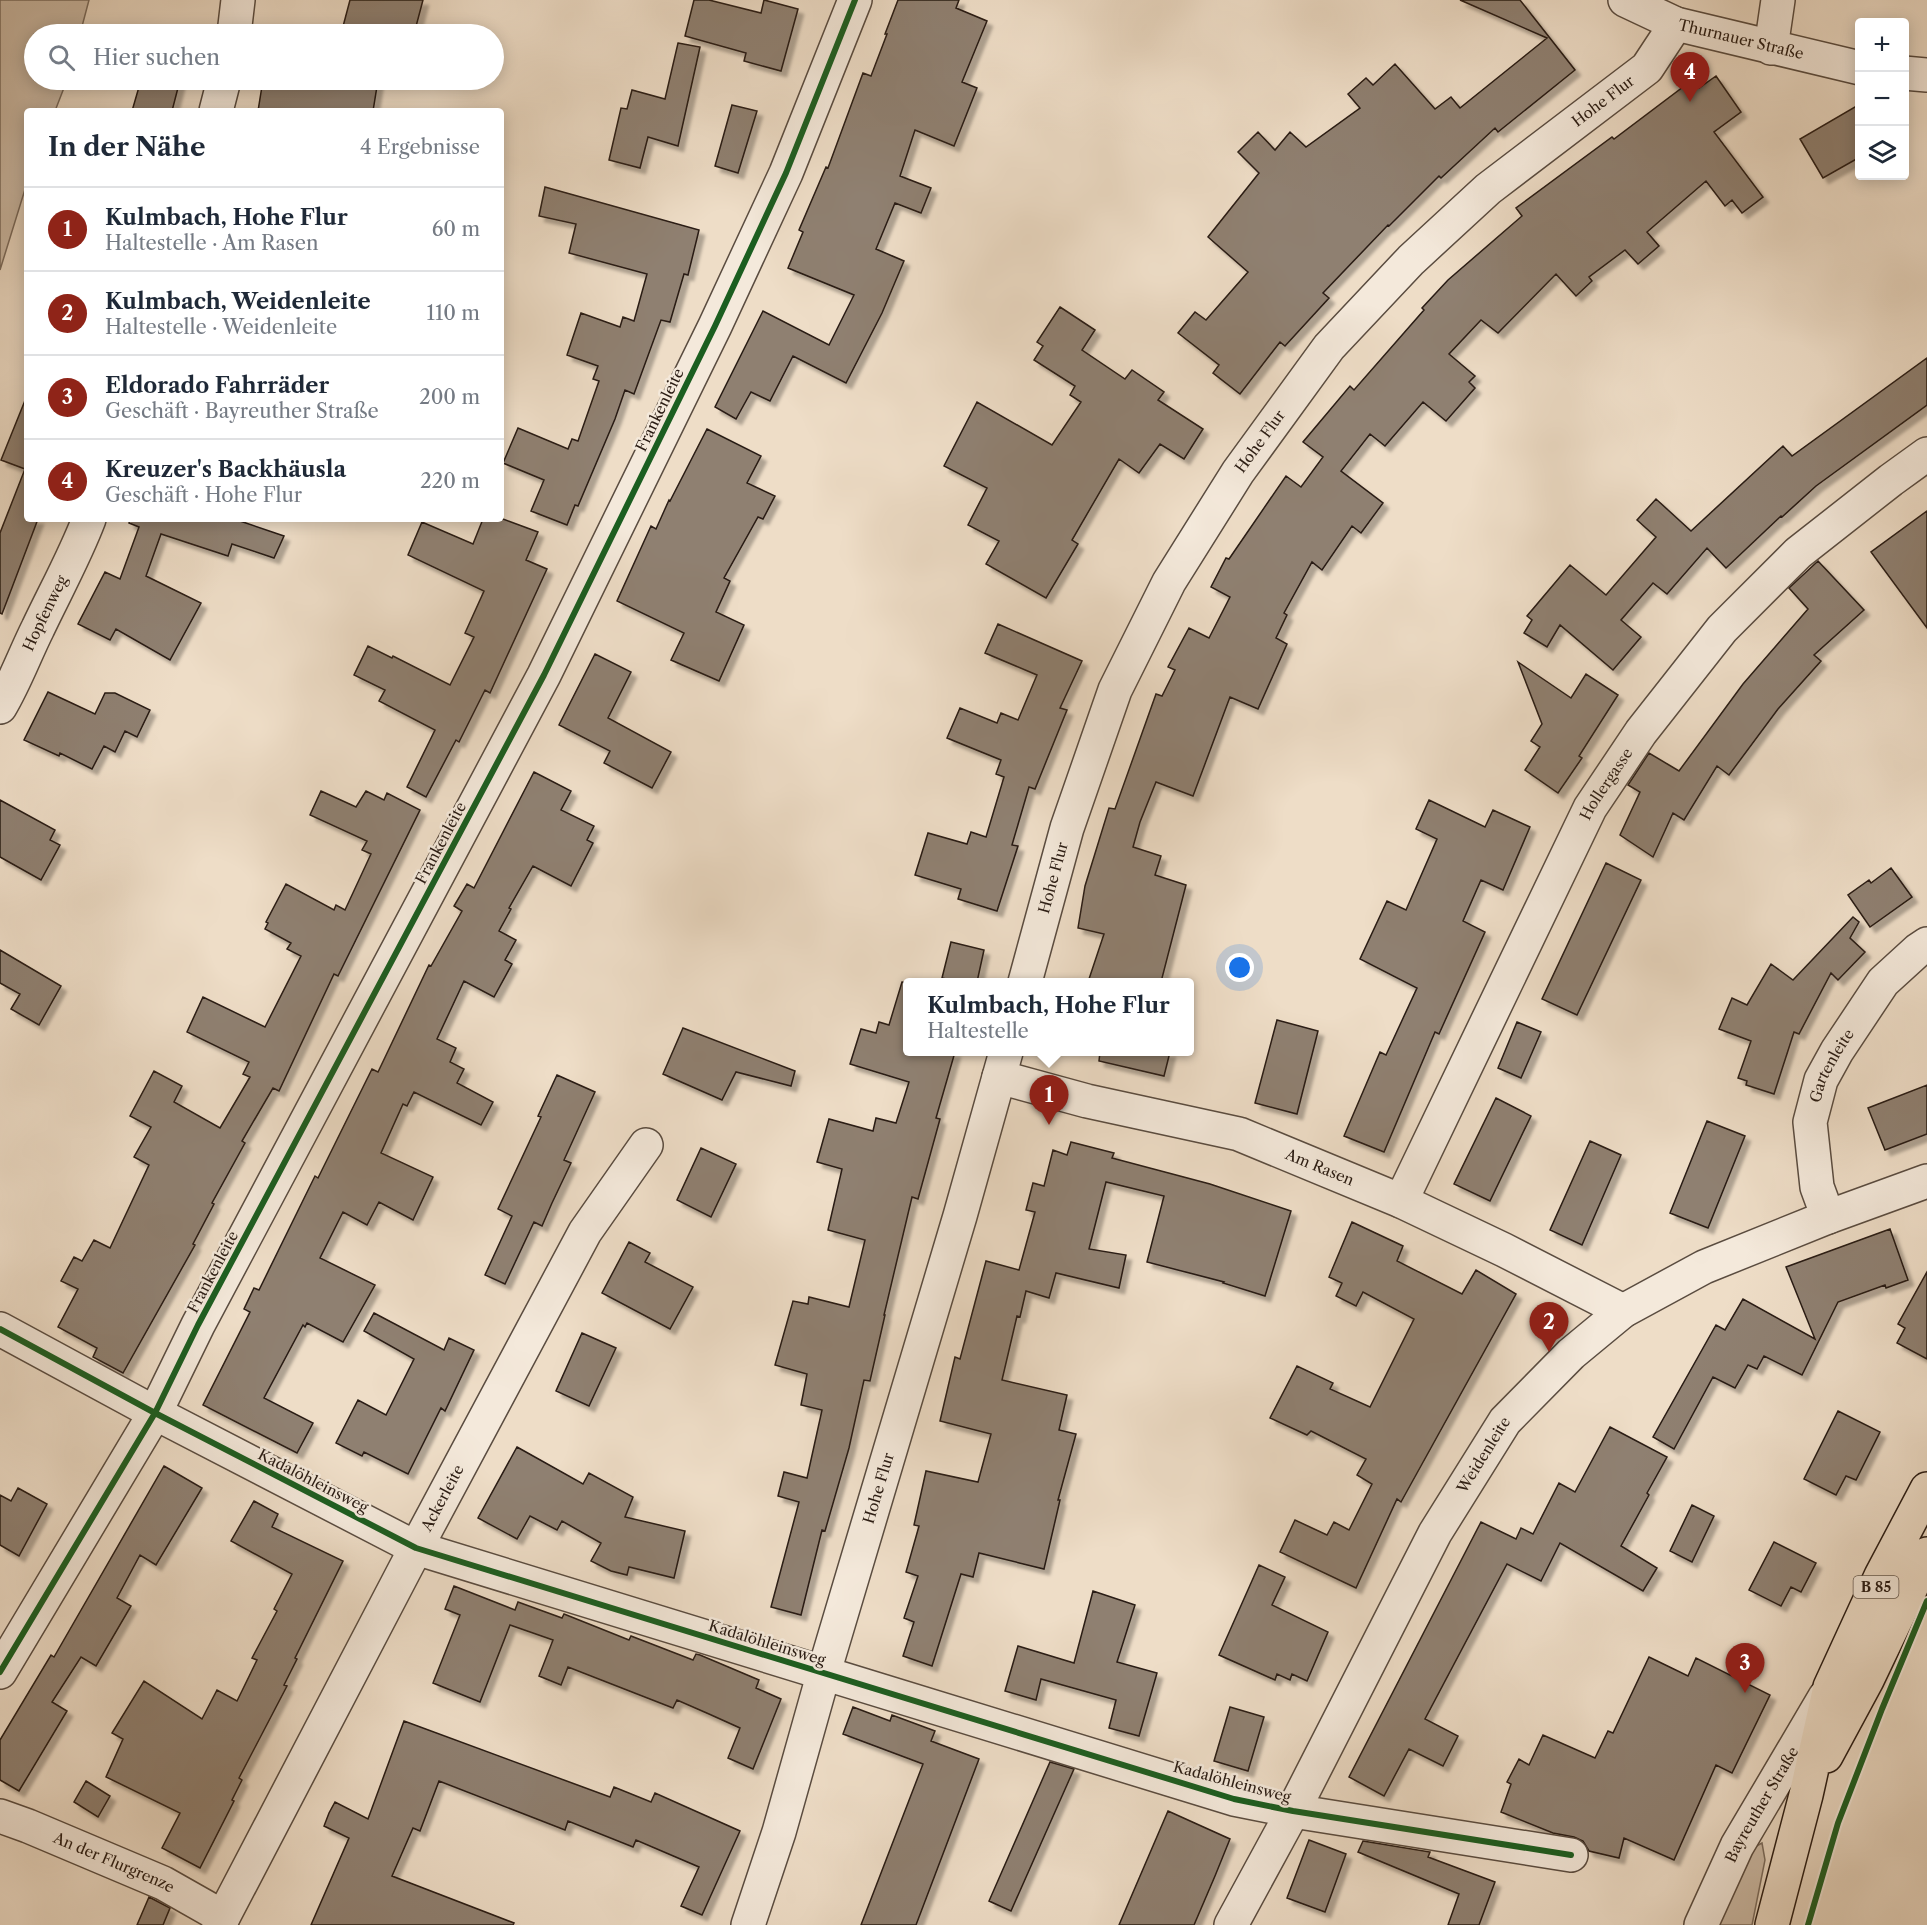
<!DOCTYPE html>
<html lang="de">
<meta charset="utf-8">
<style>
:root{--surface:#fff;--page:#f6f6f7;--text:#1f2937;--muted:#747a83;--line:#e0e1e3;--accent:#8f2418}
body{margin:0;font-family:"Libre Caslon Text",serif;background:var(--page);color:var(--text)}
.controls{position:absolute;right:18px;top:18px;display:grid;overflow:hidden;border-radius:6px;box-shadow:0 3px 15px #0003}
.controls button{width:54px;height:54px;display:grid;place-items:center;padding:0;border:0;border-bottom:2px solid var(--line);background:var(--surface);color:var(--text);font:30px sans-serif}
.you{position:absolute;left:1240px;top:968px;width:21px;height:21px;margin:-15px;border:4px solid #fff;border-radius:50%;background:#1a73e8;box-shadow:0 0 0 9px #1a73e833}
.badge{display:grid;place-items:center;width:39px;height:39px;border-radius:50%;background:var(--accent);color:#fff;font-size:20px;font-weight:700}
.pin{position:absolute;translate:-50% -50px;filter:drop-shadow(0 2px 3px #0008)}
.pin::after{content:'';position:absolute;top:32px;width:21px;height:18px;background:inherit;clip-path:polygon(0 0,100% 0,50% 100%)}
.popup{position:absolute;left:903px;top:978px;width:291px;height:78px;box-sizing:border-box;display:grid;place-content:center;border-radius:6px;background:var(--surface);filter:drop-shadow(0 2px 4px #0005);font-size:20px;white-space:nowrap;color:var(--muted)}
.popup b{font-size:22px;color:var(--text)}
.popup::after{content:'';position:absolute;left:50%;top:100%;margin-left:-12px;border:12px solid transparent;border-top-color:var(--surface)}
.list{margin:0;padding:0;list-style:none}
h2{display:flex;justify-content:space-between;align-items:center;height:78px;margin:0;padding:0 24px;font-size:26px}
h2 small{font-size:20px;font-weight:400;color:var(--muted)}
.list li{display:grid;grid-template-columns:39px 1fr auto;gap:18px;align-items:center;box-sizing:border-box;height:84px;padding:0 24px;border-top:2px solid var(--line)}
.list b{display:block;font-size:22px;white-space:nowrap}
.list p{margin:0;font-size:20px;white-space:nowrap;color:var(--muted)}
.list em{font-size:20px;font-style:normal;color:var(--muted)}
.icon{flex:none;width:33px;height:33px;fill:none;stroke:currentColor;stroke-width:2;stroke-linecap:round;stroke-linejoin:round}
.map{position:relative;flex:none;width:1927px;height:1925px;overflow:hidden}
.search{position:absolute;background:var(--surface);box-shadow:0 3px 15px #0003;left:24px;top:24px;width:480px;height:66px;display:flex;align-items:center;gap:15px;box-sizing:border-box;padding:0 21px;border-radius:33px;color:var(--muted);font-size:22px}
.panel{position:absolute;background:var(--surface);box-shadow:0 3px 15px #0003;left:24px;top:108px;width:480px;height:414px;border-radius:6px}
.map>svg:first-child{display:block}
</style>
<div class="map">
<svg width="1927" height="1925" viewBox="0 0 1927 1925">
<defs>
<filter id="shadow"><feDropShadow dx="5.5" dy="5.5" stdDeviation="1.5" flood-color="#0004"/></filter>
</defs>
<rect width="100%" height="100%" fill="#eeddc7"/>
<filter id="stains"><feTurbulence type="fractalNoise" baseFrequency=".00333" numOctaves="4"/><feColorMatrix values="0 0 0 0 .2 0 0 0 0 .09 0 0 0 0 .02 0 0 0 .5 -.17"/></filter>
<radialGradient id="worn" r=".72"><stop offset=".6" stop-color="#630" stop-opacity="0"/><stop offset="1" stop-color="#630" stop-opacity=".3"/></radialGradient>
<!-- green -->
<path fill="#cdbca8" stroke="#7b6c5e" stroke-width="1.5" d="M0,0H89L80,34H34V80H67L55,111H27V183L0,270Z
M1762,1843L1765,1860L1752,1925H1713L1751,1849Z"/>
<!-- building -->
<path fill="#8f8071" stroke="#291b13" stroke-width="1.5" filter="url(#shadow)" d="M350,0H423L414,34H341Z
M694,0H709L761,13L764,0L798,9L781,71L744,61L746,53L685,36Z
M898,0H959L956,8L987,21L962,82L977,88L954,146L915,130L900,176L931,188L921,213L895,203L876,249L904,261L882,313L846,383L793,356L770,401L751,392L736,419L715,407L763,311L829,345L854,295L788,268L803,232L799,230L826,167L828,168L863,73L871,76L887,34H885Z
M1460,0H1520L1575,70L1498,132L1495,128L1441,178L1439,176L1389,226L1388,225L1323,293L1329,298L1285,346L1280,342L1240,394L1213,373L1219,365L1178,333L1195,312L1206,320L1248,272L1208,237L1259,173L1238,152L1258,132L1275,150L1290,132L1306,147L1360,108L1348,94L1366,78L1373,85L1395,64L1435,109L1451,97L1460,108L1547,38Z
M678,43L700,47L678,146L648,137L640,168L609,160L621,108L627,109L632,90L665,99Z
M1716,76L1741,112L1714,132L1763,197L1742,213L1732,200L1725,206L1706,181L1647,232L1659,246L1638,264L1625,250L1589,277L1592,281L1576,296L1556,274L1498,333L1481,320L1449,354L1475,376L1469,382L1475,388L1446,421L1423,402L1385,446L1370,434L1341,471L1383,503L1361,533L1352,526L1322,570L1312,562L1284,613L1287,615L1276,638L1287,644L1258,709L1230,697L1193,796L1156,782L1140,822L1133,847L1161,856L1155,875L1186,885L1161,982H1088L1104,934L1078,928L1085,886L1109,808L1115,809L1156,694L1162,696L1175,670L1168,667L1189,628L1209,638L1230,597L1211,587L1226,558L1229,559L1286,476L1301,487L1323,457L1303,442L1350,386L1354,390L1424,310L1422,308L1448,280L1522,216L1516,208L1612,137L1614,139L1691,81L1699,88Z
M141,80H180L172,111H132Z
M263,80H378L373,111H258Z
M1860,104V157L1823,178L1800,139Z
M732,105L757,111L738,173L715,166Z
M545,187L699,230L688,275L684,274L670,322L661,320L634,394L625,390L615,419L578,506L575,505L567,525L531,511L544,480L503,463L518,428L568,449L572,439L578,441L599,381L593,379L598,366L567,355L581,313L620,327L623,317L634,321L647,274L569,253L576,224L539,216Z
M1060,307L1095,330L1082,350L1125,379L1132,370L1164,392L1158,400L1203,429L1184,459L1160,444L1139,473L1119,459L1072,540L1078,544L1046,598L986,564L999,541L968,525L987,488L944,466L977,402L1052,445L1081,402L1070,395L1075,386L1034,360L1043,346L1037,342Z
M1927,358V405L1816,486L1782,517L1781,516L1726,568L1707,548L1667,594L1653,583L1621,620L1641,637L1613,670L1560,625L1547,647L1524,633L1532,620L1527,616L1570,565L1606,595L1656,537L1637,520L1656,499L1691,531L1783,446L1792,456Z
M26,398L27,519H38L2,614L0,613V533L25,469L1,460Z
M707,429L761,456L747,483L775,496L763,519L758,517L724,578L730,581L716,612L744,625L719,681L671,660L684,633L617,601L651,526L656,529L669,500L670,501Z
M1927,511V628L1871,552Z
M130,519H241L240,521L284,536L274,558L232,544L228,556L161,534L146,576L201,603L170,660L116,629L110,640L78,624L105,572L120,579L139,527L129,523Z
M483,519H503L538,532L526,560L547,569L490,693L485,690L459,742L456,740L426,797L407,787L435,730L379,701L385,690L354,675L368,646L392,658L393,656L450,685L474,637L465,633L484,591L408,555L422,522L473,544Z
M1818,561L1864,610L1814,655L1821,661L1778,709L1729,775L1717,766L1684,820L1673,813L1653,857L1620,835L1640,792L1628,785L1649,753L1679,771L1743,684L1808,609L1789,588Z
M998,624L1082,661L1060,708L1067,710L1035,789L1029,787L1012,845L1018,846L997,911L958,899L961,889L915,875L928,833L967,844L971,832L986,837L1004,777L996,774L1001,760L947,738L960,708L997,723L1001,713L1018,720L1037,675L985,653Z
M595,654L631,672L608,718L671,752L652,788L604,763L610,751L559,725Z
M1518,662L1571,698L1586,674L1618,695L1579,756L1582,758L1558,793L1525,770L1540,747L1531,741L1542,724Z
M48,692L95,714L105,693H115L150,710L137,737L125,731L115,752L104,746L92,769L60,753L59,756L24,740Z
M534,772L571,791L561,810L594,826L587,840L593,843L571,886L533,866L509,908L511,909L499,931L516,940L505,960L512,964L494,997L464,981L437,1039L456,1048L450,1062L464,1069L457,1083L493,1102L481,1125L414,1092L407,1106L403,1104L381,1153L433,1177L413,1220L379,1202L367,1225L343,1212L320,1258L375,1285L343,1342L307,1323L305,1327L303,1325L264,1398L313,1423L297,1453L203,1405L250,1312L244,1309L254,1288L259,1290L315,1176L318,1178L372,1069L378,1072L429,965L431,966L462,911L454,906L467,884L474,888Z
M321,791L356,807L366,791L384,800L387,793L420,810L338,976L334,974L279,1091L273,1088L242,1141L245,1143L212,1203L214,1204L193,1244L195,1245L123,1373L93,1357L97,1348L58,1327L78,1289L61,1281L74,1257L82,1261L94,1240L110,1248L149,1165L134,1157L151,1127L130,1116L154,1071L182,1086L174,1102L220,1128L250,1077L243,1074L249,1062L187,1032L203,997L265,1027L301,956L287,949L291,943L265,929L268,923L266,922L286,884L334,910L336,905L345,910L371,854L362,850L367,841L310,815Z
M0,800L55,830L50,840L60,845L41,880L0,857Z
M1429,800L1485,827L1493,810L1530,827L1503,890L1481,880L1463,921L1485,932L1439,1034L1435,1032L1384,1152L1344,1136L1380,1052L1386,1055L1417,988L1360,959L1387,901L1406,910L1437,839L1416,829Z
M1606,863L1641,880L1577,1015L1542,999Z
M1891,868L1912,897L1870,927L1848,895L1869,880L1871,883Z
M1853,917L1859,922L1850,938L1865,952L1838,980L1831,973L1799,1034L1794,1032L1774,1094L1746,1085L1747,1081L1738,1078L1751,1041L1719,1029L1732,998L1747,1005L1771,964L1793,980Z
M951,942L984,950L977,982H960L942,978Z
M0,950L61,986L39,1025L11,1009L20,994L0,983Z
M902,982L908,983V1052H955L936,1118L940,1119L918,1199L912,1197L884,1315H885L870,1381L864,1380L849,1448L825,1531L822,1530L801,1615L771,1607L799,1502L778,1496L784,1472L807,1478L822,1410L801,1405L807,1374L775,1365L793,1301L808,1304L809,1297L849,1307L865,1240L828,1230L842,1169L817,1162L829,1119L873,1131L876,1118L896,1123L909,1082L850,1064L861,1029L876,1033L879,1022L889,1025Z
M1277,1020L1318,1031L1297,1114L1255,1103Z
M1517,1022L1541,1032L1521,1078L1498,1068Z
M683,1028L795,1071L791,1086L736,1072L722,1100L663,1074Z
M1100,1052H1170L1164,1076L1099,1061Z
M557,1075L595,1092L564,1160L571,1163L552,1203L542,1226L534,1222L505,1284L485,1275L512,1216L498,1209L541,1117L538,1116Z
M1927,1085V1134L1885,1150L1868,1108Z
M1496,1098L1531,1116L1490,1201L1454,1184Z
M1707,1121L1745,1136L1708,1228L1670,1213Z
M1590,1141L1621,1155L1582,1245L1550,1230Z
M1071,1142L1114,1153L1112,1158L1210,1184L1291,1211L1265,1296L1223,1283L1224,1282L1147,1262L1164,1196L1106,1182L1089,1249L1126,1255L1119,1288L1056,1273L1049,1298L1026,1291L1020,1317L1017,1316L1002,1380L1067,1395L1059,1430L1076,1434L1058,1500H1060L1044,1569L979,1553L973,1577L961,1574L932,1666L903,1656L914,1622L904,1618L918,1576L906,1572L919,1526L914,1525L926,1471L978,1482L991,1434L940,1421L955,1357L960,1359L986,1261L1019,1270L1035,1212L1026,1210L1033,1183L1044,1186L1053,1150L1067,1155Z
M701,1148L736,1164L711,1217L677,1200Z
M1352,1222L1403,1246L1397,1261L1462,1294L1476,1270L1516,1294L1401,1502L1397,1499L1356,1588L1280,1552L1295,1520L1327,1535L1334,1522L1349,1530L1372,1484L1357,1475L1366,1459L1311,1431L1307,1435L1270,1418L1297,1366L1333,1383L1330,1389L1370,1407L1414,1319L1363,1292L1356,1306L1336,1296L1342,1283L1329,1277Z
M1890,1229L1908,1280L1886,1288L1885,1285L1838,1302L1802,1375L1764,1356L1757,1369L1748,1365L1735,1388L1713,1377L1674,1449L1653,1437L1716,1325L1725,1330L1743,1299L1815,1339L1786,1267Z
M629,1242L650,1253L645,1262L693,1287L670,1329L602,1293Z
M1927,1272V1359L1897,1343L1905,1328L1898,1324Z
M374,1313L444,1350L449,1338L474,1350L445,1411L441,1408L408,1474L364,1452L362,1456L336,1443L358,1400L386,1415L414,1359L364,1331Z
M582,1333L616,1348L589,1406L556,1391Z
M1838,1411L1880,1432L1856,1480L1846,1476L1836,1495L1804,1479Z
M1610,1427L1667,1457L1647,1493L1649,1495L1621,1546L1657,1568L1643,1591L1560,1543L1541,1581L1507,1564L1425,1719L1458,1736L1443,1766L1409,1749L1384,1796L1349,1777L1481,1522L1516,1539L1521,1528L1533,1534L1559,1483L1575,1492Z
M517,1447L583,1484L589,1473L633,1497L625,1517L685,1531L674,1578L629,1567L627,1575L611,1571L591,1561L601,1543L562,1521L557,1530L530,1516L517,1539L478,1518Z
M164,1466L202,1488L156,1565L140,1555L117,1598L131,1606L96,1666L81,1657L52,1702L67,1711L19,1791L0,1780V1740L51,1655L54,1657Z
M18,1488L47,1504L19,1556L0,1545V1495L11,1501Z
M254,1501L278,1514L272,1527L343,1561L295,1658L297,1659L284,1685L287,1686L239,1778L242,1780L232,1800L234,1801L200,1868L162,1848L180,1813L106,1777L123,1739L112,1733L144,1681L202,1719L217,1690L237,1701L257,1660L252,1658L277,1611L274,1609L292,1574L231,1541Z
M1692,1505L1714,1516L1692,1562L1670,1551Z
M1774,1542L1816,1563L1801,1592L1791,1587L1781,1606L1749,1590Z
M1259,1565L1285,1577L1272,1605L1328,1632L1307,1681L1292,1674L1290,1680L1277,1674L1275,1680L1219,1655Z
M454,1586L515,1610L518,1602L562,1618L564,1614L629,1640L631,1636L693,1660L696,1654L700,1655L759,1680L756,1688L781,1699L753,1769L728,1758L740,1728L709,1714L677,1700L673,1708L568,1667L561,1685L539,1676L553,1640L510,1625L480,1702L433,1683L460,1615L445,1609Z
M1093,1591L1135,1605L1117,1662L1157,1673L1139,1736L1109,1728L1116,1700L1041,1679L1036,1700L1005,1691L1018,1646L1074,1663Z
M1649,1657L1688,1676L1696,1658L1770,1695L1732,1773L1716,1765L1674,1860L1624,1838L1619,1858L1589,1851L1583,1841L1574,1837L1553,1833L1501,1812L1511,1784L1507,1782L1519,1759L1529,1765L1543,1735L1595,1758L1608,1731L1613,1733Z
M853,1707L890,1721L892,1715L935,1731L931,1741L979,1759L916,1925H861L923,1764L843,1734Z
M1230,1707L1264,1717L1248,1771L1214,1761Z
M404,1721L610,1797L614,1787L651,1802L655,1793L740,1831L702,1915L681,1906L699,1867L636,1840L633,1847L568,1821L565,1830L439,1781L420,1831L413,1828L392,1876L514,1923L513,1925H311L349,1838L324,1826L329,1813L335,1802L368,1819Z
M1050,1762L1074,1769L1011,1911L989,1901Z
M86,1781L110,1796L98,1817L74,1802Z
M1168,1811L1230,1839L1215,1876L1194,1925H1119Z
M1309,1840L1346,1854L1325,1912L1287,1898Z
M1363,1841L1430,1852L1428,1857L1495,1882L1479,1925H1448L1459,1894L1358,1852Z
M149,1897L170,1908L163,1925H137Z"/>
<g fill="none" stroke-linecap="round" stroke-linejoin="round">
<!-- minor casing -->
<g stroke="#5a4c40" stroke-width="36">
<g id="minor">
<path id="s1" d="M1625,0L1676,24L1860,68"/>
<path d="M234,34L238,0"/>
<path d="M1771,48L1778,0"/>
<path d="M1904,73L1927,75"/>
<path d="M216,111L224,80"/>
<path id="s2" d="M0,707C15,682 25,654 38,628C55,592 75,556 89,519"/>
<path id="s3" d="M1025,982L1067,828L1115,690L1169,582L1238,472L1329,347L1411,260L1488,189L1647,68L1676,24"/>
<path id="s4" d="M999,1077L1087,1101L1239,1134L1401,1201L1504,1250L1623,1311"/>
<path id="s5" d="M1401,1201L1590,808L1641,732L1722,629L1798,553L1891,480L1927,454"/>
<path id="s6" d="M1828,1217L1817,1187L1810,1122L1821,1080L1837,1051L1883,982L1918,950L1927,944"/>
<path d="M0,1329L155,1413L416,1548L1234,1799L1293,1811L1571,1855"/>
<path d="M0,1672L155,1413L198,1325L544,675L715,326L786,173L855,0"/>
<path id="s7" d="M0,1816L28,1826L163,1883L223,1917"/>
<path id="s8" d="M219,1925L416,1548L585,1232L646,1145"/>
<path id="s9" d="M748,1925L779,1832L824,1672L960,1216L1006,1052"/>
<path id="s10" d="M1231,1925L1293,1811L1435,1533L1505,1421L1571,1354L1623,1311L1704,1267L1828,1217L1927,1181"/>
<path id="s11" d="M1701,1925L1737,1846L1825,1697"/>
</g>
</g>
<!-- major casing -->
<g stroke="#291b13" stroke-width="36">
<path id="major" d="M1826,1756L1867,1680L1927,1554
M1772,1925L1806,1795L1830,1687L1881,1576L1927,1489"/>
</g>
<!-- minor -->
<use href="#minor" stroke="#f4e9db" stroke-width="33"/>
<!-- major -->
<use href="#major" stroke="#eeddc7" stroke-width="33"/>
<!-- cycleway casing -->
<g stroke="#f4e9db" stroke-width="10">
<path id="cycleway" d="M0,1329L155,1413L416,1548L1234,1799L1293,1811L1571,1855
M0,1672L155,1413L198,1325L544,675L715,326L786,173L855,0
M1808,1925L1838,1823L1882,1709L1927,1601"/>
</g>
<!-- cycleway -->
<use href="#cycleway" stroke="#1b5e20" stroke-width="6"/>
</g>
<g text-anchor="middle" stroke-width="5" stroke-linejoin="round" paint-order="stroke">
<!-- shield labels -->
<rect fill="#f4e9db" stroke="#66594f" stroke-width="1.5" x="1853.5" y="1576" width="45" height="22" rx="4.5"/>
<g font-size="14" font-weight="bold" fill="#291b13">
<text x="1876" y="1592">B 85</text>
</g>
<!-- street labels -->
<g font-size="15" fill="#291b13" stroke="#f4e9db">
<text dy="5" stroke="none"><textPath href="#s1" startOffset="123">Thurnauer Straße</textPath></text>
<text dy="5" stroke="none"><textPath href="#s3" startOffset="1080">Hohe Flur</textPath></text>
<text transform="translate(660 410) rotate(-64)" y="5">Frankenleite</text>
<text dy="5" stroke="none"><textPath href="#s3" startOffset="594">Hohe Flur</textPath></text>
<text dy="5" stroke="none"><textPath href="#s2" startOffset="104">Hopfenweg</textPath></text>
<text dy="5" stroke="none"><textPath href="#s5" startOffset="465">Hollergasse</textPath></text>
<text transform="translate(441 843) rotate(-62)" y="5">Frankenleite</text>
<text dy="5" stroke="none"><textPath href="#s3" startOffset="108">Hohe Flur</textPath></text>
<text dy="5" stroke="none"><textPath href="#s6" startOffset="158">Gartenleite</textPath></text>
<text dy="5" stroke="none"><textPath href="#s4" startOffset="334">Am Rasen</textPath></text>
<text transform="translate(213 1272) rotate(-62)" y="5">Frankenleite</text>
<text dy="5" stroke="none"><textPath href="#s10" startOffset="534">Weidenleite</textPath></text>
<text transform="translate(313 1481) rotate(27)" y="5">Kadalöhleinsweg</text>
<text dy="5" stroke="none"><textPath href="#s9" startOffset="456">Hohe Flur</textPath></text>
<text dy="5" stroke="none"><textPath href="#s8" startOffset="482">Ackerleite</textPath></text>
<text transform="translate(767 1643) rotate(17)" y="5">Kadalöhleinsweg</text>
<text transform="translate(1232 1782) rotate(15)" y="5">Kadalöhleinsweg</text>
<text dy="5" stroke="none"><textPath href="#s11" startOffset="135">Bayreuther Straße</textPath></text>
<text dy="5" stroke="none"><textPath href="#s7" startOffset="123">An der Flurgrenze</textPath></text>
</g>
</g>
<rect width="100%" height="100%" filter="url(#stains)"/>
<rect width="100%" height="100%" fill="url(#worn)"/>
</svg>
<div class="controls">
<button>+</button>
<button>−</button>
<button><svg class="icon" aria-label="layers" viewBox="0 0 24 24"><path d="M12 4l9 5-9 5-9-5zM3 14l9 5 9-5"/></svg></button>
</div>
<div class="you"></div>
<div class="pin badge" style="left:1049px;top:1125px">1</div>
<div class="popup"><b>Kulmbach, Hohe Flur</b>Haltestelle</div>
<div class="pin badge" style="left:1549px;top:1352px">2</div>
<div class="pin badge" style="left:1745px;top:1693px">3</div>
<div class="pin badge" style="left:1690px;top:102px">4</div>
<div class="search"><svg class="icon" aria-label="search" viewBox="0 0 24 24"><circle cx="10" cy="10" r="6"/><path d="M15 15l6 6"/></svg>Hier suchen</div>
<section class="panel">
<h2>In der Nähe<small>4 Ergebnisse</small></h2>
<ul class="list">
<li><span class="badge">1</span><div><b>Kulmbach, Hohe Flur</b><p>Haltestelle · Am Rasen</p></div><em>60 m</em></li>
<li><span class="badge">2</span><div><b>Kulmbach, Weidenleite</b><p>Haltestelle · Weidenleite</p></div><em>110 m</em></li>
<li><span class="badge">3</span><div><b>Eldorado Fahrräder</b><p>Geschäft · Bayreuther Straße</p></div><em>200 m</em></li>
<li><span class="badge">4</span><div><b>Kreuzer's Backhäusla</b><p>Geschäft · Hohe Flur</p></div><em>220 m</em></li>
</ul>
</section>
</div>
